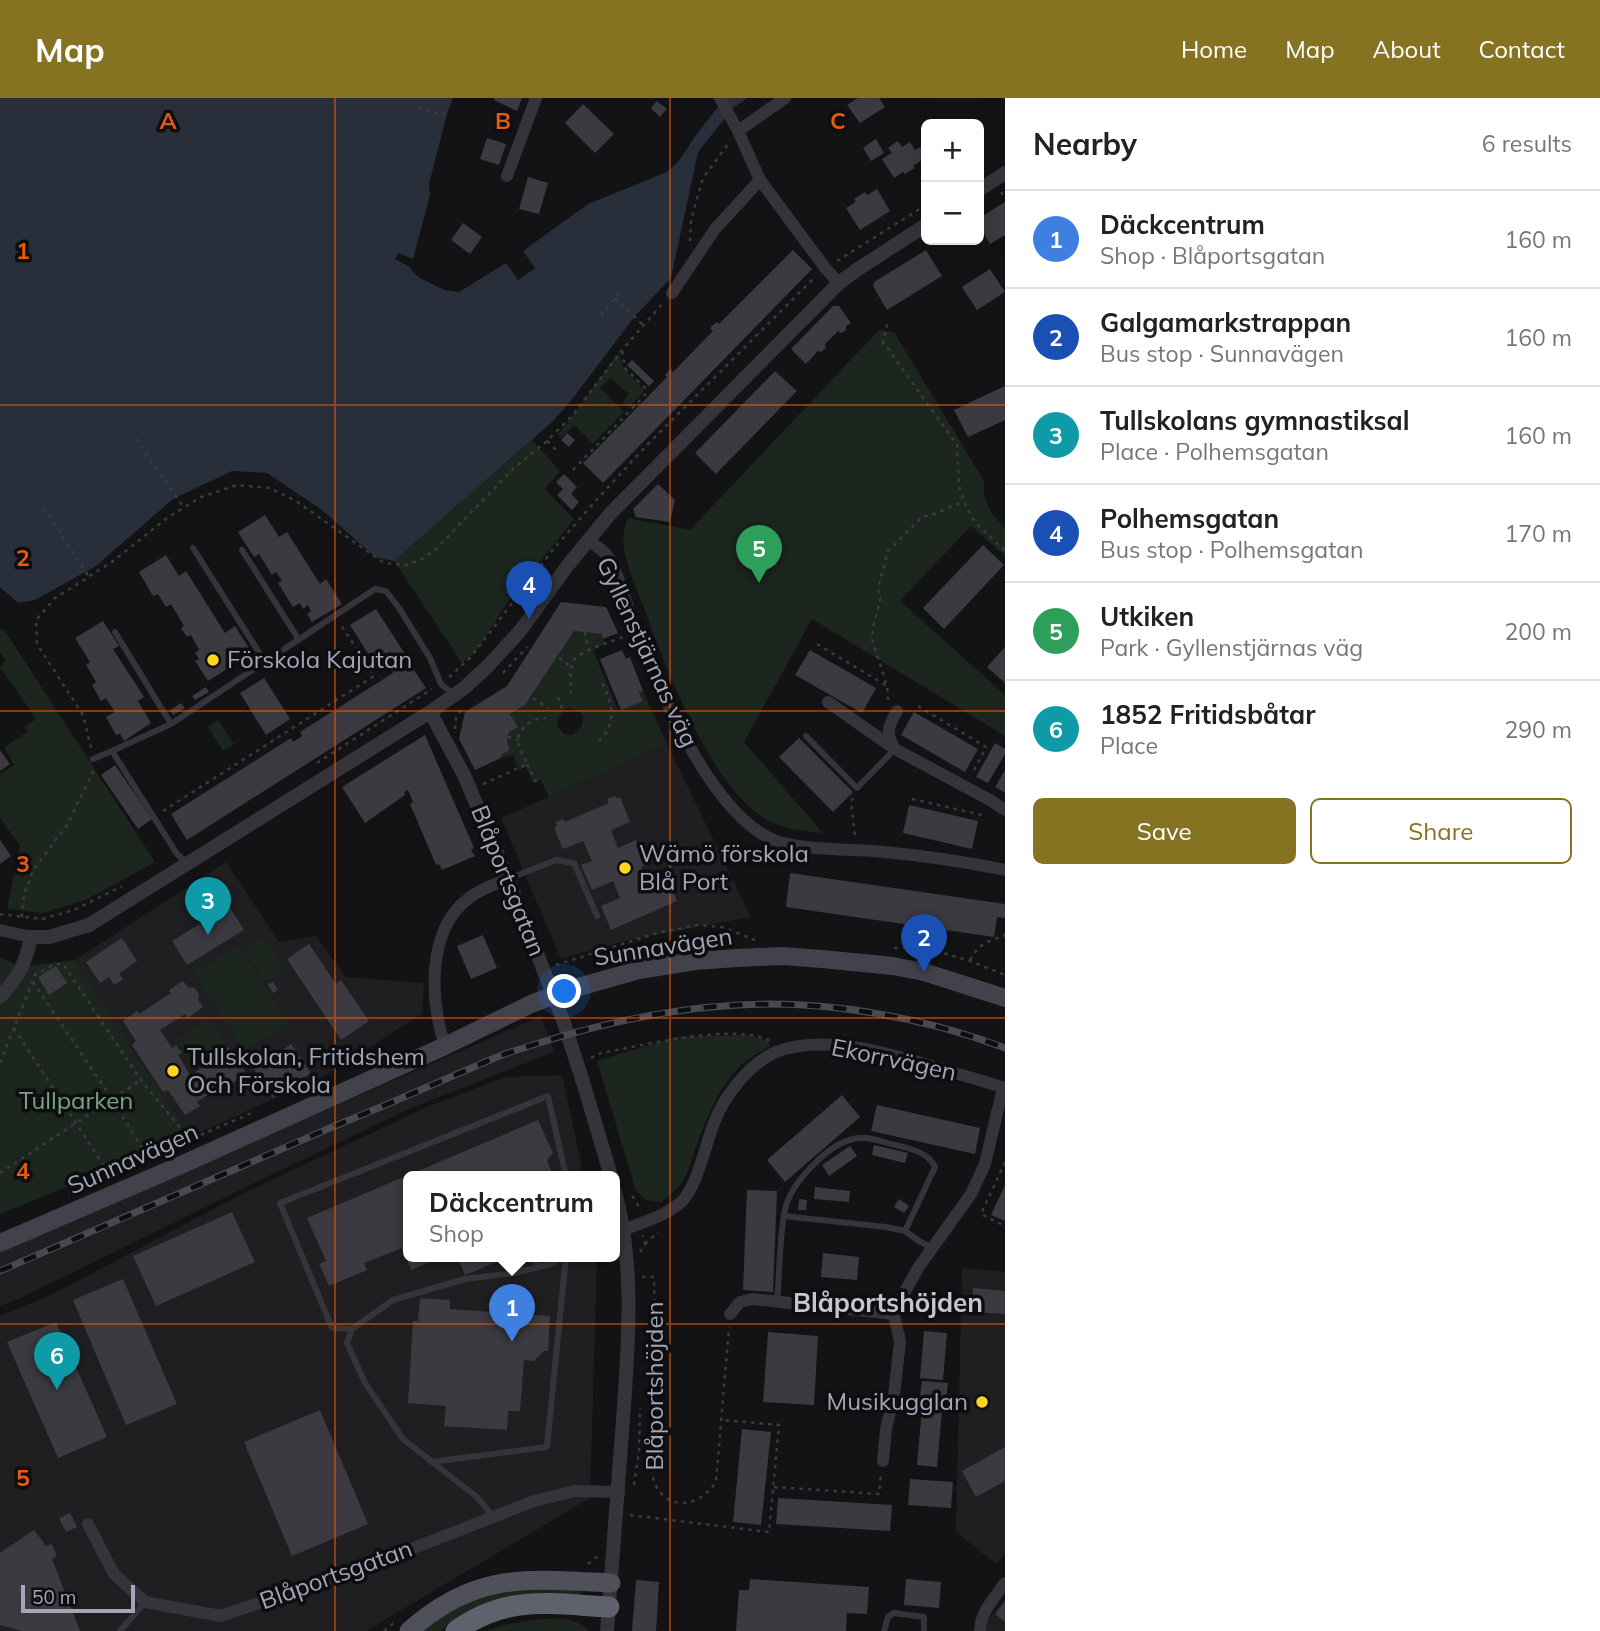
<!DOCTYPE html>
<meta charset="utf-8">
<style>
:root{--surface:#fff;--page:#f6f6f6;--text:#222;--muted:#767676;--line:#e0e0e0;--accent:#857322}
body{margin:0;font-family:Mulish,sans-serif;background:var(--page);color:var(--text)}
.controls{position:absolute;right:21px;top:21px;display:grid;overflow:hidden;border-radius:10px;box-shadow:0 7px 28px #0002}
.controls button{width:63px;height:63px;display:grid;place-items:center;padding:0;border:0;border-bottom:2px solid var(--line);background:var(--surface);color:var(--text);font:35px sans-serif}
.scale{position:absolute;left:21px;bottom:18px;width:114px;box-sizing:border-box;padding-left:7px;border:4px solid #a3a6b7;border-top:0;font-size:19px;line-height:24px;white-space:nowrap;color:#a3a6b7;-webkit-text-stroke:5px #0e0e10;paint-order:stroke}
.you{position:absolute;left:565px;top:894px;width:24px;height:24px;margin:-18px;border:5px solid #fff;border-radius:50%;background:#1a73e8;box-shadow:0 0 0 10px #1a73e833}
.badge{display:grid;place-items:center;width:46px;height:46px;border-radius:50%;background:var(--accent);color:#fff;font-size:23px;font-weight:700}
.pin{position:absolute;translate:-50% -58px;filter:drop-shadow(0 2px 4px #0008)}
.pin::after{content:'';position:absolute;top:37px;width:24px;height:21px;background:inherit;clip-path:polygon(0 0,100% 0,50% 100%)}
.popup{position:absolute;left:403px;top:1073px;width:217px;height:91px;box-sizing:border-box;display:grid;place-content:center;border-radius:10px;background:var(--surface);filter:drop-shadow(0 2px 5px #0005);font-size:23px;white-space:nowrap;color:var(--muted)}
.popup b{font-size:26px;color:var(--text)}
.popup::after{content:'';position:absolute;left:50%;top:100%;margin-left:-14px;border:14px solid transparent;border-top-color:var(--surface)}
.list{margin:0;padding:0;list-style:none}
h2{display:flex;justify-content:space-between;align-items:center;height:91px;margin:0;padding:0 28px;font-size:30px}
h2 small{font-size:23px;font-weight:400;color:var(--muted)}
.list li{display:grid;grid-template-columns:46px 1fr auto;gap:21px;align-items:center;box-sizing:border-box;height:98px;padding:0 28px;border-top:2px solid var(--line)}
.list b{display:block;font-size:26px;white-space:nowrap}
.list p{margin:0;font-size:23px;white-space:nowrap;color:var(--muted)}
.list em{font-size:23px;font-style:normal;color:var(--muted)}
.actions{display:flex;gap:14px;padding:21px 28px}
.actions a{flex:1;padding:16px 0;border:2px solid var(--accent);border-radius:10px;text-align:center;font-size:24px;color:var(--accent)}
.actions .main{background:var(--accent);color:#fff}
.map{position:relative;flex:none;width:1005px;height:1533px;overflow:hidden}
header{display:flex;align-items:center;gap:42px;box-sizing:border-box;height:98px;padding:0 35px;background:var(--accent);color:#fff}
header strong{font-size:33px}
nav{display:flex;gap:38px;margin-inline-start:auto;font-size:24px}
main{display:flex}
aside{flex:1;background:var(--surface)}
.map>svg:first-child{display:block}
</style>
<header>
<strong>Map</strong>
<nav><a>Home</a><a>Map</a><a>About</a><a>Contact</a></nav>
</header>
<main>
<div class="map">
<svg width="1005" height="1533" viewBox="0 0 1005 1533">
<rect width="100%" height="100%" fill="#131315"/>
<!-- built -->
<path fill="#1f1f22" d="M667,646L751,819L628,842L561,861L501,720Z
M226,764L279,844L316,838L346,879L424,885L422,916L324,978L190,1039L75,862Z
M541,918L554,954L411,1010L250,1087L23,1199L0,1208V1154Z
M562,977L584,1078H409V1158H597L590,1400L366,1533H0V1218L55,1195L244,1095L427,1009L506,979Z
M962,1170L1005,1174V1456L996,1466L956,1434Z
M1005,1501V1533H979Z"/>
<!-- green -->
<path fill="#1d251f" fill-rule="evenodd" d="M879,232L894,234L984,383V397L990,413L1005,431V458L971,428L900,503L1005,597V638L812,521L744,644L823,735C801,733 780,731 762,719C709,684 664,566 643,507C636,489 627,470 624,451C622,440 624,430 628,420L690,432Z
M619,254L622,268L643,291V295L629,310L623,304L629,296L610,280L600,290L624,314L593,346L574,327L561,340L558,337Z
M532,342L560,373L545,391L574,421L505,508L476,553L462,565L394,463Z
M0,531L5,533L155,764L86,802L42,815L7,811L20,748L0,720V676L14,667L4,650L27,634L24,629L36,621L0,569L6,563L0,554Z
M574,533L602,536L605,546L593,552L618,612L643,602L639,594L643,593L667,646L549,699L541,682L533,685L526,669L519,672L513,657L501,660V657L510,652L507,643L509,634L518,629L510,616L525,607ZM570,610L580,614L583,617L582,628L573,637L564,636L558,629L557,624L563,612Z
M218,622L234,646L223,653L208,629Z
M264,838L285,871L265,884L243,851Z
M238,848L288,926L244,953L194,874Z
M0,859L20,869L75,862L190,1039L0,1116Z
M209,920L226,946L193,969L175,942Z
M746,937L767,942L770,948C764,952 757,955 751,959C722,980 709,1014 697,1046C685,1077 690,1083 661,1104L646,1102L636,1093L597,963L676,939Z
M537,1489L581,1493V1499L448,1526L441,1533H419L440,1516L489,1495Z
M541,1521C560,1521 574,1518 589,1533H486L503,1527Z"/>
<!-- water -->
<path fill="#282f3a" d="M0,0H453L447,16L429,86L430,97L413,161L398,155L395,161L408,168L418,179L444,192L459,194L506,165L518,182L535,170L523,153L588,106L667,74L679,63L696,37L725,0H747L733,10L698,54L671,180L635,218L570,304L552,324L394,463L375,459L322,412L267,375L232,373L173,401L96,468L35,502L18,505L0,489Z"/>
<!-- building -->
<path fill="#3a3a40" d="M495,0H522L517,13L494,2Z
M858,0H879L885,9L860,25L847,7Z
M657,3L667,11L660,19L651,10Z
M583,6L614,36L595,55L565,25Z
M487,40L506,46L499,67L480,61Z
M876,41L884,55L871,63L863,50Z
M898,43L902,49L910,44L915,52L920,49L924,56L920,59L922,62L913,68L915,70L905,76L903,74L894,80L882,61L892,55L888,50Z
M528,79L548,85L539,116L519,111Z
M877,91L890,113L860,132L846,110L856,104L854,101L865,94L867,97Z
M1005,104V137L990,146L979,127V120Z
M463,125L482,139L470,156L451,142Z
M793,152L812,171L603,385L583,365L667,279L665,277L670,271L673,274L713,233L710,230L717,224L719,226Z
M926,152L942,178L887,212L873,188L874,184Z
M990,171L1005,194L977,212L962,189Z
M833,208H839L851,225L846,228V232L843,234L840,235L838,233L825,246L826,250L821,254L818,253L806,266L791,251Z
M632,262L654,283L649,288L627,267Z
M775,273L797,293L716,376L695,355Z
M1005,288V322L968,339L954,312Z
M567,335L575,342L569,349L561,342Z
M564,376L577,389L571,396L579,404L572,412L557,397L563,391L556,384Z
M658,386L675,402L670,424L636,419L633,411Z
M265,417L279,439L287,434L320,486L326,481L342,506L312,524L307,516L311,513L308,507L303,511L300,505L293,509L278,485L282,483L276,474L272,477L259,456L254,459L238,434Z
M983,447L1004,467L944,531L923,510Z
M166,457L179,478L186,473L225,535L235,528L252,555L208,583L195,563L199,561L195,555L199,552L191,537L187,539L181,530L184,528L171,506L166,509L158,496L153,498L139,474Z
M561,504L606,509L618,535L603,541L602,536L574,533L525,607L510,616L518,629L509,634L507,643L510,652L501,657V660L475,672L459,641L465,614L507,588Z
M376,511L405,556L402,558L407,566L409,565L426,590L187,742L171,716L291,640L293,644L302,638L300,634L393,575L388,567L379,573L350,527Z
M103,523L119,548L113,551L144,599L138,603L151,625L124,643L120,636L116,637L106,619L115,614L106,600L101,603L92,587L96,584L86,567L90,564L75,540Z
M1005,549V585L987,569Z
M622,552L626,561L630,559L643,593L639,594L643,603L621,612L600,561Z
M810,552L876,590L862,615L795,577Z
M264,580L290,621L266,637L240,595Z
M206,589L209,594L195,602L192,598Z
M181,605L185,610L173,617L170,612Z
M914,614L978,651L965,674L901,637Z
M425,637L474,750L471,752L475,758L442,772L439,766L436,767L410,706L413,704L408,692L404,694L405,697L365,725L342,689Z
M799,640L853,694L833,714L779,659Z
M995,645L1005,651V656L988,685L976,679Z
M0,652L10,666L0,673Z
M115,667L152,721L138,731L101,677Z
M1005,672V695L995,689Z
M615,698L617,701L620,699L630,724L611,732L618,750L636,742L647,767L641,769L649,788L667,780L677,803L611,832L601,808L620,800L613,783L592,792L581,767L592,763L583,743L563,751L554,730L557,728L555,724L563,721L565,724L609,705L607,701Z
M909,707L978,723L972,751L903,735Z
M0,742L11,758L0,766Z
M790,775L1005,806V820L997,819L994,839L786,809Z
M229,808L244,832L187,867L172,843Z
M483,837L497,870L471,881L457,848Z
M122,840L137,863L119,876L123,881L114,887L109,879L100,885L86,864Z
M309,846L336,886L341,882L369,923L341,942L287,861Z
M56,868L67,885L49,897L38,879Z
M183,883L188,889L195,890L199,896L198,902L203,909L188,920L185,916L160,932L172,950L176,947L182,955L178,957L190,977L215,962L214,959L228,949L232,956L239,957L243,962L242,969L247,976L231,986L230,982L197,1004L200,1008L185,1017L168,992L163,994L132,947L136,943L123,923L137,913L139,916L171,895L169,892Z
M273,884L278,892L273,895L268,886Z
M291,946L311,975L273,1000L254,971L268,962L266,959L275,953L277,956Z
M842,997L860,1019L785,1084L767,1062Z
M877,1007L980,1030L975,1056L871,1033Z
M538,1022L553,1055L547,1062L553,1078H409V1158H444L411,1172L402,1150L364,1165L367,1172L329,1188L319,1166L326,1163L307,1120Z
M874,1047L908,1055L905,1065L872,1057Z
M850,1048L857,1058L829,1078L822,1067Z
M1005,1087V1123L991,1117Z
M815,1089L850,1093L849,1104L814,1101Z
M747,1092L777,1093L773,1194L743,1192Z
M799,1101L807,1102L806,1112H798Z
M899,1101L909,1108L904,1115L894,1109Z
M232,1114L255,1164L156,1208L133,1158Z
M823,1155L859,1159L857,1182L821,1179Z
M457,1158H511L465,1177Z
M123,1181L177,1306L126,1327L73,1202Z
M973,1190L1005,1193V1216L972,1214Z
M420,1200L450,1202V1211L550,1218L548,1253H544L534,1263L524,1262L520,1313H508L507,1332L444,1328L446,1308L408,1305L413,1223H418Z
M56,1224L107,1339L58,1360L7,1244Z
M924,1233L947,1235L943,1282L920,1280Z
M768,1234L818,1238L814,1307L763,1304Z
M922,1283L948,1285L946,1301H943L937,1369L917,1367L923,1299H920Z
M320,1312L368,1426L292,1458L244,1344Z
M742,1331L771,1334L761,1427L733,1424Z
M1005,1349V1383L976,1399L962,1373Z
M910,1381L953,1384L951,1410L908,1407Z
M778,1400L892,1407L890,1433L776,1426Z
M70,1415L77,1429L66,1434L59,1420Z
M34,1432L46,1448L52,1446L57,1458L52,1461L80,1533H22L0,1527V1455Z
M750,1481L869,1489L867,1516L847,1515L846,1533H736L739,1492H749Z
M906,1481L941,1484L939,1510L904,1507Z
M636,1482L659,1484L656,1533H632Z
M1005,1503V1524L995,1516Z"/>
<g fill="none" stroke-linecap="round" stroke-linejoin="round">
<!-- path -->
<path stroke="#3a3b41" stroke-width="2.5" stroke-dasharray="3.5 5" stroke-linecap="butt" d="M418,9L431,14L447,16
M1001,94L1005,101
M690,143L691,122L703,80L729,45
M837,163L926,107
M615,200L643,227
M601,217L619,195
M887,226L883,244L957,347L959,388L964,404L975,424L1005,453
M136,341L184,410
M547,343L559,355
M573,372L645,297V290L625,270L622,252
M44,410L89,479
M585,534V539L590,553
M817,546L887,588
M559,560L570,568
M503,575L527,549
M449,579L471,559L551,454L600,398L648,346L815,179
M571,596C571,586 569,571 574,562C582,552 613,543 626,538
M558,599L563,613
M533,600L548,610
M888,602L887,588L872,541L873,531L880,502L878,490L888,453L922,419L934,416L962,404
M918,608L986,649L972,676
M455,631L456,620L462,611
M508,639L518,642
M599,643C618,624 612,606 602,584
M91,650L83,617L37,546L36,522L55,500L112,464L167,420L201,399L237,387L270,390L296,403L384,465L407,467L424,460L436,451L513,371L547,343L573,317L622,252L663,205
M317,665L432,591
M527,666L536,684
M483,686L527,666C524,659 519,651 518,644C517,630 534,619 546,620
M853,700L851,704L855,738
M912,701L982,717L985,715
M163,713L374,578L341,527
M0,816L42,821L74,812L122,788
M22,819L24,796L34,771L67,727L95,670
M894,850L923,849L970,863L1005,877
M970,862C980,845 986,844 1004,838L1005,836
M556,867L657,835L698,827L722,829L755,842
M33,884L112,1001L148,1060
M14,930L109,1076
M591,960L601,955C641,948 734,924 770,943
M0,965L35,877L55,866H63L141,982L190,1042
M1005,1064L981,1116L1005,1128
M0,1075L141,982
M69,1096L109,1076L252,1015
M632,1098L637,1104L639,1113
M645,1146L658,1134
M640,1154L645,1146L643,1137
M642,1179H654L655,1243L651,1366C652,1376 654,1390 663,1397C681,1414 705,1401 716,1384L729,1229
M634,1387L639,1353L640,1310
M774,1389L879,1396L881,1375
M630,1417L769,1434L779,1327L722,1322
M588,1466L599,1457
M384,1533L395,1524"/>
<!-- service -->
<path stroke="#34343a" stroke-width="6" d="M193,450L265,564
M242,452L299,542
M115,534L171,626
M806,638L857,690L895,651
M112,653L171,626L375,491L386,493L399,510L430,560L441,586L453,596
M93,661L112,653L177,756L187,765
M508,781L556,762L574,765L597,818
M784,1118L886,1129L905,1133L919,1143L932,1150
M535,1158L538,1169
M777,1203C780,1173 779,1142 785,1112C790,1086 827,1047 853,1041C863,1038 874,1041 884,1044C901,1049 927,1051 935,1069L905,1133
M352,1231L332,1230L280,1105L548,998L566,1078
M431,1364L547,1349L566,1158
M493,1419L478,1400L403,1341L365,1285L347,1245L352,1231L393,1202L465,1181L514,1175L551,1166L565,1158
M120,1533L145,1504
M884,1533L888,1519L894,1515L924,1519V1533"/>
<!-- minor -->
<path stroke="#34343a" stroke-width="12" d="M720,0L738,33L760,82L826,171L839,185
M738,33L785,0
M507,78L536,0
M672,195L715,131L760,82
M588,442C593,446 600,450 605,455C617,468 629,514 636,533C660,593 712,717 774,742C800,752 845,751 874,753C918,757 962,763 1005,772
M828,604L892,649
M897,613C888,629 885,634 895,651L990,702L1005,712
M0,832L31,839
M445,948C430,903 426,832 469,800C480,791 495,786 508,781
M624,1132C642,1124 666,1118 681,1104C698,1088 705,1047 714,1025C724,998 749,966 776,954C824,935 891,956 938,970C961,977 983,983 1005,990
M730,1216L740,1204L752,1201L894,1216
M883,1363L886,1331L894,1297L900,1244L894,1216L897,1208L918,1170L971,1096L985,1066L1003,990
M88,1426L114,1476L145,1504L221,1518L396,1457L534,1403L575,1393L619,1394
M980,1533C980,1515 995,1499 1005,1485"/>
<!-- tertiary -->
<path stroke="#34343a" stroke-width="14" d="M979,92L1005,75
M430,614L464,677L508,781L563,922L583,984L611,1078
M0,899C18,880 26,865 31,839H49L89,827L430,614L463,591L488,568L520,533L568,467L610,416L839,185L858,171L926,127
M607,1533C613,1458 619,1383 624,1308C629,1237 634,1164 615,1094"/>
<!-- secondary -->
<path stroke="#41424b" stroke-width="18" d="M0,1145L181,1067L445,948L531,906L568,892L639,872L695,863L737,860L782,858L822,861L893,868L924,874L1005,900"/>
<!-- primary -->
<path stroke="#4f505a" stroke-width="19" d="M409,1533C476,1473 528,1481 611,1485"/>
<!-- motorway -->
<path stroke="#5f616c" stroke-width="21" d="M456,1533C507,1496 551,1506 609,1509"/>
<!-- rail casing -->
<g stroke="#484952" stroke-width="7">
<path id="rail" d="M0,1173C113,1125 225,1075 337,1027C377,1011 416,994 455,977C475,969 494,959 514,953C586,929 662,911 738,907C826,902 923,919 1005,950"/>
</g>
<!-- rail -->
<use href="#rail" stroke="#0e0e10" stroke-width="4.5" stroke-dasharray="13" stroke-linecap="butt"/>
</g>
<!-- grid -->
<path fill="none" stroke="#e8590c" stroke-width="2" stroke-opacity="0.55" d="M335,0V1533M670,0V1533M0,307H1005M0,613H1005M0,920H1005M0,1226H1005"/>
<!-- markers -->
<g fill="#ffd521" stroke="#0e0e10" stroke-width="2.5">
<circle cx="213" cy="562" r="7"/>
<circle cx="625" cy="770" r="7"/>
<circle cx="173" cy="973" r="7"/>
<circle cx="982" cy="1304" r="7"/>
</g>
<g text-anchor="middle" stroke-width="7" stroke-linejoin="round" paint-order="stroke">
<!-- street labels -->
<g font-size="24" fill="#a3a6b7" stroke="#0e0e10">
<text transform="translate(647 554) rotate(65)" y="8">Gyllenstjärnas väg</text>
<text transform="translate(508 783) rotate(68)" y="8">Blåportsgatan</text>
<text transform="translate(663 849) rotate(-9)" y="8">Sunnavägen</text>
<text transform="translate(894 962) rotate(12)" y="8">Ekorrvägen</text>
<text transform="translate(133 1061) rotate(-24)" y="8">Sunnavägen</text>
<text transform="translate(655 1288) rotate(-90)" y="8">Blåportshöjden</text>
<text transform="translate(336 1477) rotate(-20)" y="8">Blåportsgatan</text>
</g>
<!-- poi labels -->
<g font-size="24" fill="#a3a6b7" stroke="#0e0e10" text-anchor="start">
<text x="227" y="570">Förskola Kajutan</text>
<text x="639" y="764">Wämö förskola<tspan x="639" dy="28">Blå Port</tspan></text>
<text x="187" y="967">Tullskolan, Fritidshem<tspan x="187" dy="28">Och Förskola</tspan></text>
<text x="968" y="1312" text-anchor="end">Musikugglan</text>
</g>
<!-- park labels -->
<g font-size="24" fill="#78a481" stroke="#0e0e10">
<text x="76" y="1011">Tullparken</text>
</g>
<!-- neighbourhood labels -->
<g font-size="26" font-weight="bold" fill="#c5c6d2" stroke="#0e0e10">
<text x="888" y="1214">Blåportshöjden</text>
</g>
</g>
<g font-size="23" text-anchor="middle" font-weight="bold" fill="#e8590c" stroke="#0e0e10" stroke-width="7" stroke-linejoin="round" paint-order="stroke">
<text x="168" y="31">A</text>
<text x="503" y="31">B</text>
<text x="838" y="31">C</text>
<text x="23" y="161">1</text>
<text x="23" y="468">2</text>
<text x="23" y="774">3</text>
<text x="23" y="1081">4</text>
<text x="23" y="1388">5</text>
</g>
</svg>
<div class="controls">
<button>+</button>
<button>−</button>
</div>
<div class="scale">50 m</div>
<div class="you"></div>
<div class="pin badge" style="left:512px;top:1244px;background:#3f7fe0">1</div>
<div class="popup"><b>Däckcentrum</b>Shop</div>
<div class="pin badge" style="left:924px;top:874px;background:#1a4fb4">2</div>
<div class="pin badge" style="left:208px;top:837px;background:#0f9aa8">3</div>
<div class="pin badge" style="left:529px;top:521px;background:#1a4fb4">4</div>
<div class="pin badge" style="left:759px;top:485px;background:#2e9e5b">5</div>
<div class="pin badge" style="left:57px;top:1292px;background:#0f9aa8">6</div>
</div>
<aside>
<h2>Nearby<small>6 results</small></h2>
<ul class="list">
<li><span class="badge" style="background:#3f7fe0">1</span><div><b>Däckcentrum</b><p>Shop · Blåportsgatan</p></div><em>160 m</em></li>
<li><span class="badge" style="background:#1a4fb4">2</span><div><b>Galgamarkstrappan</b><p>Bus stop · Sunnavägen</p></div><em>160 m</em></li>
<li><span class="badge" style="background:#0f9aa8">3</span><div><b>Tullskolans gymnastiksal</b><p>Place · Polhemsgatan</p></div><em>160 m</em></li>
<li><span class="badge" style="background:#1a4fb4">4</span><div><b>Polhemsgatan</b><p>Bus stop · Polhemsgatan</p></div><em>170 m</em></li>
<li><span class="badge" style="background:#2e9e5b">5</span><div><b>Utkiken</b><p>Park · Gyllenstjärnas väg</p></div><em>200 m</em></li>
<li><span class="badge" style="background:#0f9aa8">6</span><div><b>1852 Fritidsbåtar</b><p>Place</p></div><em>290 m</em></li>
</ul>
<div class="actions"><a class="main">Save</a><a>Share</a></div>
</aside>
</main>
